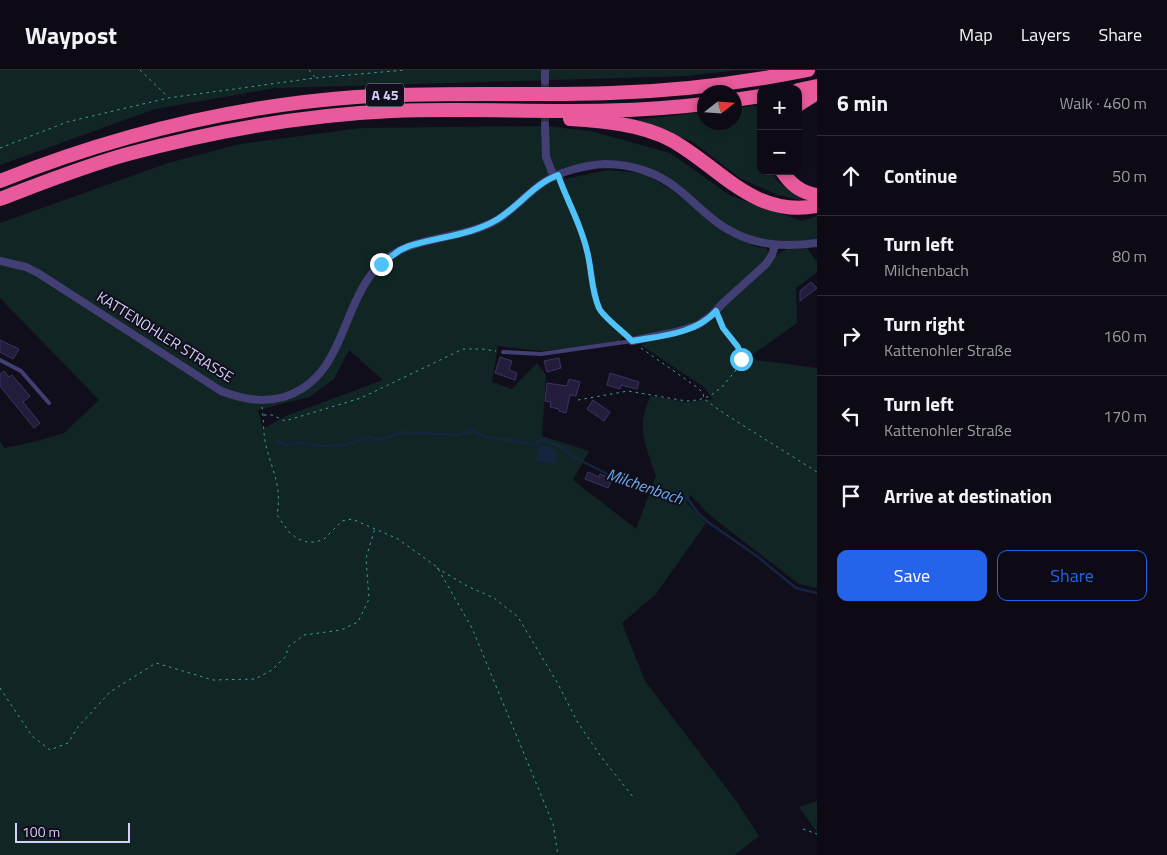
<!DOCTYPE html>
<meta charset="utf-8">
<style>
:root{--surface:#0d0a15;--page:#1b1822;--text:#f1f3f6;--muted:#9a9aa0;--line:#2d2b34;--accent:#2563eb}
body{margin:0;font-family:"Titillium Web",sans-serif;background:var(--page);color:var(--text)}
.controls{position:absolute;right:15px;top:15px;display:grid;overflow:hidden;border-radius:10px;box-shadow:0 2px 8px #0003}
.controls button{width:45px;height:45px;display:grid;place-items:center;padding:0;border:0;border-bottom:1px solid var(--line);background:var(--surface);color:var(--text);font:25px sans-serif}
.compass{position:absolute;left:697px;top:15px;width:45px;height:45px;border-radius:50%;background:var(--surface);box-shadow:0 2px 8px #0003;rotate:73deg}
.scale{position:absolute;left:15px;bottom:12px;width:115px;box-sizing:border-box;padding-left:5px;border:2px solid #d5d0f9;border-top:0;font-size:14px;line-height:18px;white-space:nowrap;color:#d5d0f9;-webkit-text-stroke:4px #110e1c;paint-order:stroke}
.stop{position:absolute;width:15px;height:15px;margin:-11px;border:4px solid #4fc3f7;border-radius:50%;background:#fff}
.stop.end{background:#4fc3f7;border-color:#fff;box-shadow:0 1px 5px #0008}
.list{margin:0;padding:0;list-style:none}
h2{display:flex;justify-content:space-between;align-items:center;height:65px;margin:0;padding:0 20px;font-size:21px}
h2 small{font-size:16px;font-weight:400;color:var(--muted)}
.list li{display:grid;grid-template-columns:32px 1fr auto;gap:15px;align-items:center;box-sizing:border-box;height:80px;padding:0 20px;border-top:1px solid var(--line)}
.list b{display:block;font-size:19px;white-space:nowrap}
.list p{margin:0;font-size:16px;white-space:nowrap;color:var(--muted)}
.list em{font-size:16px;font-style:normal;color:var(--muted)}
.actions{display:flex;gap:10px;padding:15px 20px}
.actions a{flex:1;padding:11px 0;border:1px solid var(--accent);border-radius:10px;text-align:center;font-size:18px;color:var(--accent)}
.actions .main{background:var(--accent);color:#fff}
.icon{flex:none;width:28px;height:28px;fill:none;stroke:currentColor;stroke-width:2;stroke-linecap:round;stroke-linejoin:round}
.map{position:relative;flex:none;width:817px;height:785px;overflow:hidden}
header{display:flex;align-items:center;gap:30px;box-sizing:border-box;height:70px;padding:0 25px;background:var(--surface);border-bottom:1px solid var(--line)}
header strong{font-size:24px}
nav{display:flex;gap:28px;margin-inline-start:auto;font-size:18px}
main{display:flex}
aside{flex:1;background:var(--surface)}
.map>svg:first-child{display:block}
</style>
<header>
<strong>Waypost</strong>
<nav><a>Map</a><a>Layers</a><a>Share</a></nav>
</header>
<main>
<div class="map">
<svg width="817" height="785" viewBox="0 0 817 785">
<rect width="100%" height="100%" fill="#110e1c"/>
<!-- green -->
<path fill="#122525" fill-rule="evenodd" d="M0,0H739L687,6L276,18L155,39L0,95Z
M761,35V101H772L777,111L804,131L778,125L740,108L693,72L636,50L704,42V52H734L735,38Z
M544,56L591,61L670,83L731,126L802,151L817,146V173L790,175L735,164L659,106L607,94L563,104L565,109L608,100L644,103L670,119L731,165L757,177L766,178L769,184L767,189L697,254L632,271L624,259L601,239L594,211L589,182L579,147L576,151L586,183L598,241L621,262L623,267L618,273L541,281L498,276L492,312L512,319L537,293L546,305L542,366L589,381L573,410L636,459L656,406C646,377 635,356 651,326L686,332L713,329L704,317L641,275L654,269L690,261L768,195C782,177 785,180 807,178L817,192V202L796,218L797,253L752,285L756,290L817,298V518L799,514L707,443L691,425L686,432L706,453L656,524L622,553L645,611L737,732L759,766L735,785H0V371L4,378L34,372L64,363L99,330L0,228V153L168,93L240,74L361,58ZM349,280L383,310L286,346L263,359L258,340L309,327L334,309Z
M817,731V762L799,737Z"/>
<!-- water -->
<path fill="#152540" d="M544,375L555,380L557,389L556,394C548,394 543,391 536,392L538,378Z"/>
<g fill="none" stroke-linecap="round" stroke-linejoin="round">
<!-- stream -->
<path stroke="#152540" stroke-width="2.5" d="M277,371L287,375L295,373L325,376L346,375L369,367L379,370L404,362L456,365L473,361L487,367L533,374L544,370L561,377L576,388L611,406L631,413L671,422L687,428L698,443L708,452L758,487L796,518L817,523"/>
</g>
<!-- building -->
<path fill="#231d3b" stroke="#3c3264" d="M811,212L817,218L800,231V221Z
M0,270L19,279L13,289L0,282Z
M500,287L512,291L509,300L517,303L515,310L495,303Z
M559,288L561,298L547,302L544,291Z
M4,301L9,307L12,305L30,326L23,332L40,353L34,358L0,316V304Z
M610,303L639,312L637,319L621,315L620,319L607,315Z
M569,309L580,312L576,326L570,325L566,343L559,341V339L550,337L551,332L545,331L547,313L567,316Z
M593,330L610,342L604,351L587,339Z
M588,402L599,407L600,404L612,409L608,418L585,409Z"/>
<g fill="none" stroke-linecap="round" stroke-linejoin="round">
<!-- street-tunnel -->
<path stroke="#2e2b3d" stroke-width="8" stroke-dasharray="8 4" stroke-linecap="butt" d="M545,55V11"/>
<!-- path -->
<path stroke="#3ca09c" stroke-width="1" stroke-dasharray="2.5 4" stroke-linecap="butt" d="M140,0L168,27
M309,0L315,7
M0,78L67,52L168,28L315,8L405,0
M641,278L698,318L703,323L704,329L725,344L817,402
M578,330L628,321L686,331L698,330L710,326L722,317L736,300L741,289C740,272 724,264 719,249
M262,337C264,350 263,364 266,376C273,403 282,417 277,445L289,462L298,469L307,472H316L324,469L342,451L352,449L398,469L437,497L472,558L553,754L558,785
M264,345H272L285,351L361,328L463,279H482L496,281
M437,498L467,516L494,528L518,547L558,614L578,653L602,688L634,728
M0,618L32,666L50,680L68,673L78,657L110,622L156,593L213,610L255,609L272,600L286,586L288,577L304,565L341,560L358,552L369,529L366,488L375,458
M803,759L817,764"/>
<!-- lane -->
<path stroke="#423f75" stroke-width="4" d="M558,105L578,150L588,182L592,211L600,240L632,271
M503,282L541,284L632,271
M0,290L21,301L49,333"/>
<!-- street -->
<path stroke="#423f75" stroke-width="8" d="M545,0V11
M545,55L546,87L554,107
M0,191L26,197L38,203L221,321C242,329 262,333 284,327C359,303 334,203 410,176C438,166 471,165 497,150C514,140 527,123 544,112C561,101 586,95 605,94C632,94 659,103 679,120C696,133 710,150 729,160C756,176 786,177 817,173
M632,271L676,262L698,255L713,244L722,234L766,194L772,185L775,175"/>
<!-- highway -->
<path stroke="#e95a9d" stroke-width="14" d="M798,20L817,16
M734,30L761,26
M798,35L817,23
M570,49C603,51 641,54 671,70C720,97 753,148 817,136
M782,101C790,114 802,123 817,125
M0,111C115,65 233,36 356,27C441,21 526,26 611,23C678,21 743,13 808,0
M0,129C42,113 84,96 128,84C214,61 303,45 392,41C496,37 601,47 704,34"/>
</g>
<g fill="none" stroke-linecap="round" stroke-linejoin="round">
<!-- route -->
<path stroke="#4fc3f7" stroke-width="6" d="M381,194L400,180L409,176C438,167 472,165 498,149C519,136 534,114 558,105C567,131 581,154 587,181C592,200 591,220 599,238C602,246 625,263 632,271C660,266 696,264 716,241L723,258L738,277L741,289"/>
</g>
<g text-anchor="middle" stroke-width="4" stroke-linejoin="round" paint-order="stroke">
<!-- shield labels -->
<rect fill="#110e1c" stroke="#9a96b7" stroke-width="1" x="366" y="13.5" width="38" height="23" rx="4"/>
<g font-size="14" font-weight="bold" fill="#d5d0f9">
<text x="385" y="30">A 45</text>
</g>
<!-- street labels -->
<g font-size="15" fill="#d5d0f9" stroke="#110e1c">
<text transform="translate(165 267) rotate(32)" y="5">KATTENOHLER STRASSE</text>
</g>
<!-- water labels -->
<g font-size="16" font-style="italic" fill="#6baeeb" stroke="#110e1c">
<text transform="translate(645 416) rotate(19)" y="6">Milchenbach</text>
</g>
</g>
</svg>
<div class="controls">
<button>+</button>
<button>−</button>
</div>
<svg class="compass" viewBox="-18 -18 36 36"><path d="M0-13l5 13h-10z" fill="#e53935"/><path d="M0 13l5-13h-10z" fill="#9a9aa0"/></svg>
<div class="scale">100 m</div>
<div class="stop" style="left:741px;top:289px"></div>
<div class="stop end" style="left:381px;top:194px"></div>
</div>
<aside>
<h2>6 min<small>Walk · 460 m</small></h2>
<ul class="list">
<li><svg class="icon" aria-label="ahead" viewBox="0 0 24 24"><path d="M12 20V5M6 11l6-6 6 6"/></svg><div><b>Continue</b></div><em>50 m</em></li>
<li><svg class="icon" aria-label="left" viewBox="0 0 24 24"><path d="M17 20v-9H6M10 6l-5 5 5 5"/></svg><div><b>Turn left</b><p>Milchenbach</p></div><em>80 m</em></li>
<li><svg class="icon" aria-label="right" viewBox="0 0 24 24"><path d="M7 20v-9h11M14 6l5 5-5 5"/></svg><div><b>Turn right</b><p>Kattenohler Straße</p></div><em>160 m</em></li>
<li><svg class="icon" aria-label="left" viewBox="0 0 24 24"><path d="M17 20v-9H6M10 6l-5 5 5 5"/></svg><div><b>Turn left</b><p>Kattenohler Straße</p></div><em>170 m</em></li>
<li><svg class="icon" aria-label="arrive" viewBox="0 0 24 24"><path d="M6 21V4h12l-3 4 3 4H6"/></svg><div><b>Arrive at destination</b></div></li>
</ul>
<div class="actions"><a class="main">Save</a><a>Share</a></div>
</aside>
</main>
